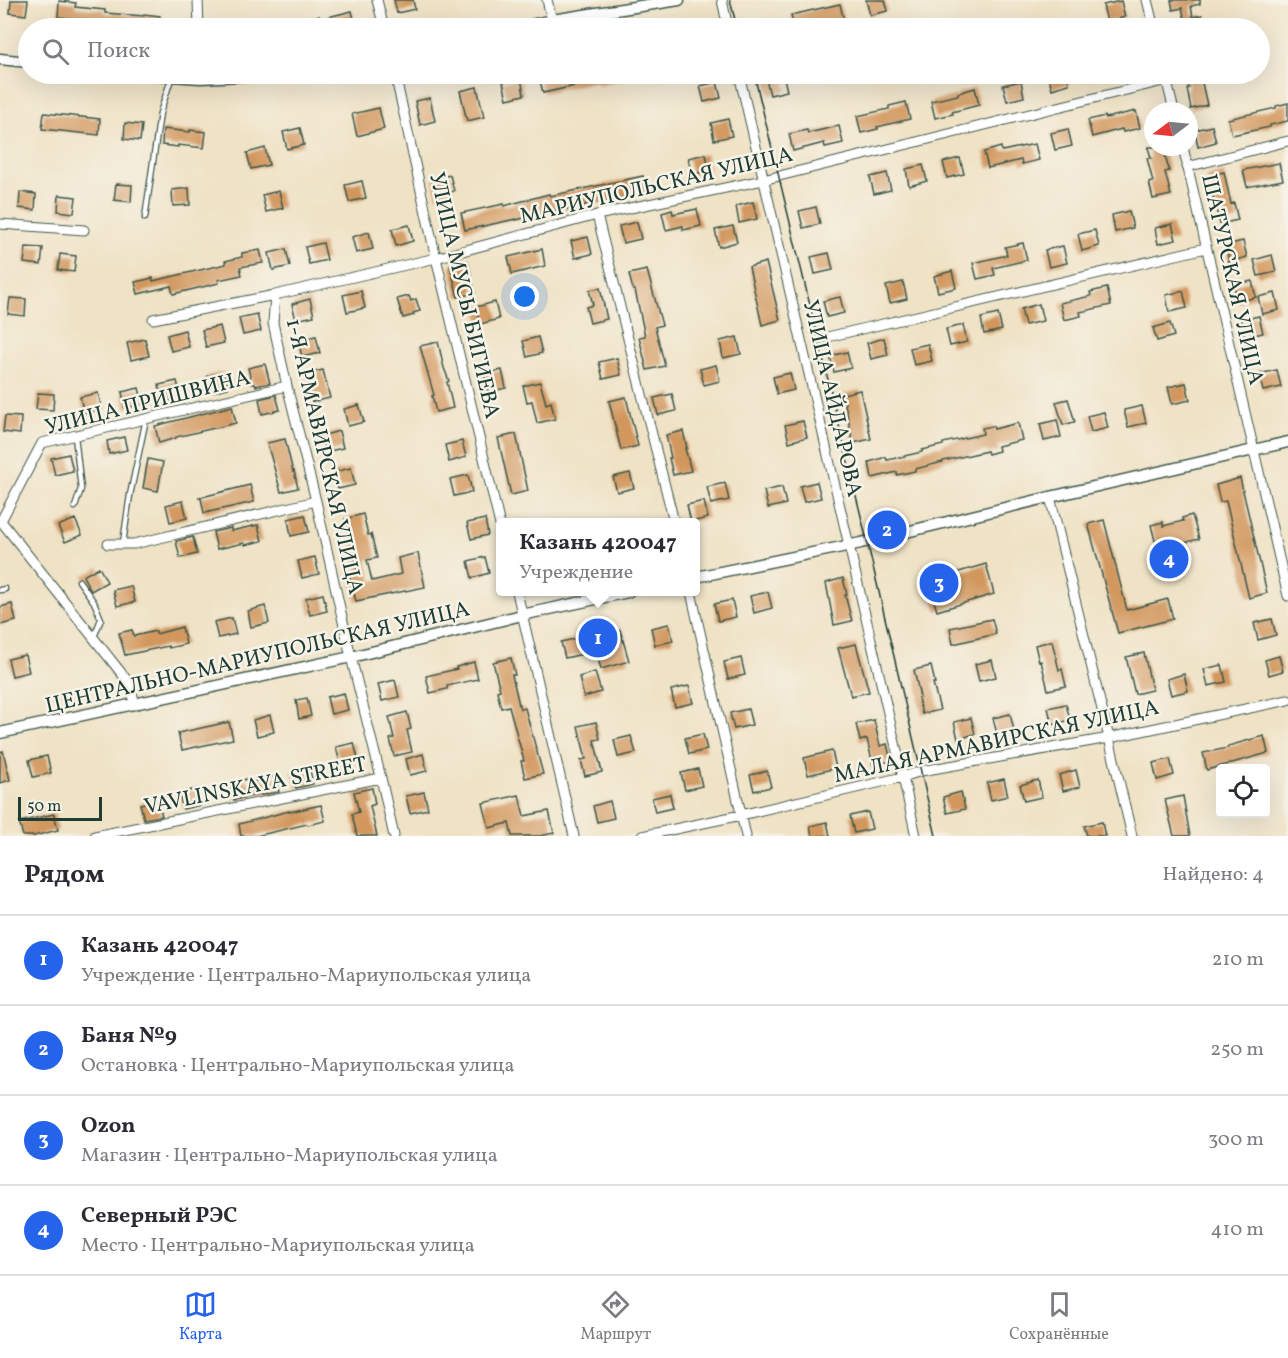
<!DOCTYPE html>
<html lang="ru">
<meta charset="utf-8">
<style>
:root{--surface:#fff;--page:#f2f2f3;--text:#2b2b33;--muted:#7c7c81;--line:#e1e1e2;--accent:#2563eb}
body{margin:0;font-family:Vollkorn,serif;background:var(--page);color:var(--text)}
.controls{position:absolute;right:18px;bottom:18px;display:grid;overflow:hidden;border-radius:6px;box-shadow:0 6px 24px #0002}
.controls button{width:54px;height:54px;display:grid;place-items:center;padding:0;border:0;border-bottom:2px solid var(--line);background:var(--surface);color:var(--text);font:30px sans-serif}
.compass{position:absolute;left:1144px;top:102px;width:54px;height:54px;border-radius:50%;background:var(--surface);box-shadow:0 6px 24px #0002;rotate:254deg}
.scale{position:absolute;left:18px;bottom:15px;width:84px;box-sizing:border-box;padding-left:6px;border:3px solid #1f3d34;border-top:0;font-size:16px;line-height:21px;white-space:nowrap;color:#1f3d34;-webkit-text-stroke:4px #f7f3e8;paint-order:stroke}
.you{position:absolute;left:525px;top:297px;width:21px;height:21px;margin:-15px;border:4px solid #fff;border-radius:50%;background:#1a73e8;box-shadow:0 0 0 9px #1a73e833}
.badge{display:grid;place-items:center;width:39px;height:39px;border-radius:50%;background:var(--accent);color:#fff;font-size:20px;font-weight:700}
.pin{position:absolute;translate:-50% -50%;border:3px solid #fff;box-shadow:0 2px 6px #0006}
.popup{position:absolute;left:496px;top:518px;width:204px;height:78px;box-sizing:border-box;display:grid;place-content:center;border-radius:6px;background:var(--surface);filter:drop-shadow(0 2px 4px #0005);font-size:20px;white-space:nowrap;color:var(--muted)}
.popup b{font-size:22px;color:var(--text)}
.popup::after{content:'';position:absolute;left:50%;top:100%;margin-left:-12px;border:12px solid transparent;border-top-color:var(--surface)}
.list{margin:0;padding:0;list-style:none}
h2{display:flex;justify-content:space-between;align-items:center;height:78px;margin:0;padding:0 24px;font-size:26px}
h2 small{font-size:20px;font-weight:400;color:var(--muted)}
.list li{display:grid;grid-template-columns:39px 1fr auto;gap:18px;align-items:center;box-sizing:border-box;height:90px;padding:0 24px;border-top:2px solid var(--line)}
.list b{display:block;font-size:22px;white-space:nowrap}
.list p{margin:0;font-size:20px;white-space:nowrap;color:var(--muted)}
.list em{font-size:20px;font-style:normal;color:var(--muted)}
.icon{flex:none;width:33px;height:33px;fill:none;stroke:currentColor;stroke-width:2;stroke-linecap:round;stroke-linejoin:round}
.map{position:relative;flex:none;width:1288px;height:836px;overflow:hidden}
.search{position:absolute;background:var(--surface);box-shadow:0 6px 24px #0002;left:18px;right:18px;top:18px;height:66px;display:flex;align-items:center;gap:15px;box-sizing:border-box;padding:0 21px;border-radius:33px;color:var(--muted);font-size:22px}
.sheet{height:438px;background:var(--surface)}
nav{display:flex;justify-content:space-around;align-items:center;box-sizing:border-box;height:84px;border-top:2px solid var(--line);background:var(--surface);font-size:16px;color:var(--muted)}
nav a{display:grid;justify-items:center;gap:3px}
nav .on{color:var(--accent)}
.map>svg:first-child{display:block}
</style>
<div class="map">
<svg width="1288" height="836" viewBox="0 0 1288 836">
<rect width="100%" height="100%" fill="#f7f3e8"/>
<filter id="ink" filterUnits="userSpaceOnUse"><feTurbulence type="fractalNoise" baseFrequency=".0167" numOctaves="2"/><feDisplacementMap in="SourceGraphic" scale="12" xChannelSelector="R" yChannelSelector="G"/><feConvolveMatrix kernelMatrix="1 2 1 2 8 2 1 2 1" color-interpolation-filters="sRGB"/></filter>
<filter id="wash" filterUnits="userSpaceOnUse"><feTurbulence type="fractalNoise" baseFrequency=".008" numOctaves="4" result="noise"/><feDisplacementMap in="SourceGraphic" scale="24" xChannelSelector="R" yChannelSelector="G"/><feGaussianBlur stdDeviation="1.35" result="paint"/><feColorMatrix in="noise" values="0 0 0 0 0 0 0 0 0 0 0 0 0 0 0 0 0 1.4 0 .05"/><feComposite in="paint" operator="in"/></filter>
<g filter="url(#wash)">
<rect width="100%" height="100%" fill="#efe2c5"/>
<g id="blocks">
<!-- building -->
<path fill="#d2975d" d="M11,0H28L26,15L10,13Z
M394,0H413L415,9L397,13Z
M866,0H885L888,11L870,15Z
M1171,0H1200V4L1191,6L1193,17L1202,15L1206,28H1187L1182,8L1173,10Z
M59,1L76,3L75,7L105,10V13L144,16V14L160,16L159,28H112L113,27L87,24V20L58,17Z
M1121,1L1125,17L1107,22L1103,5Z
M840,4L844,21L809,28H794L791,15Z
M352,11L356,28H304L302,20L319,16L320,19Z
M550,74H614L616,81L598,85L597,81L543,93L539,76Z
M783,74L787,91L770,95L766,79Z
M1048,74H1067L1069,84L1052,89Z
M1185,74H1200L1207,105L1191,109L1187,89L1189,88Z
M521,78L524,95L507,99L503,82Z
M1021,81L1024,97L1007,101L1003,85Z
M717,82L721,98L704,102L700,86Z
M477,87L484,117L467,121L460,91Z
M975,88L979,105L952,112L953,114L935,118L931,101L958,95V93Z
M430,98L435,121L420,125L415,101Z
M906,102L910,119L877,127L878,129L861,133L857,116L889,109V106Z
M1288,103V121L1270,125V127L1232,135L1228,119L1276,108V106Z
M379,108L384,129L357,136L352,114Z
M1136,111L1140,128L1123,132L1122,129L1092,137L1088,120L1105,116L1106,118Z
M44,113L100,119L99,135L42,129Z
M728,119L732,136L714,140L711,123Z
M125,123L142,125L140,141L124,139Z
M839,126L843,143L825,147L824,143L793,151L789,134L807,130L808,133Z
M1212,126L1216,142L1198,147L1195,130Z
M300,128L304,145L287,149L283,132Z
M163,129L190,132V130L206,132L204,148L178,145V147L162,145Z
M1068,129L1072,146L1055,150L1051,133Z
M1035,144L1039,160L1022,164L1021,160L988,168L984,152L1001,147L1002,151Z
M1148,147H1163L1169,171L1165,172L1171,195L1153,199L1149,182H1153L1147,158H1151Z
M265,148L269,165L251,169L247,153Z
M706,154L709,170L692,175L688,158Z
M960,158L964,174L947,178L943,162Z
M1279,163L1283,180L1247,187L1243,170Z
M923,165L927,181L909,186L906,169Z
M1224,172L1231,204L1234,203L1238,220L1220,224L1212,192L1210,193L1206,176Z
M887,173L891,190L874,194L870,177Z
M450,175L454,191L437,196L433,179Z
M643,176L647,192L567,209L566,208L516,220V219L465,230L461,213L504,204V206L549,194L550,196Z
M362,181L366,198L349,202L345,185Z
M116,184L132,185L131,202L114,200Z
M189,188L190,205L173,206L172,190Z
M279,191L283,208L266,212L262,195Z
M20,192L36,194L35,210L19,208Z
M59,195L76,197L74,213L58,211Z
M753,202L757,219L739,223L736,206Z
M816,207L820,224L803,228L799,211Z
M697,209L701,226L683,230V226L666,230L662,213L672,210L673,214Z
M1129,211L1133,228L1115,232L1112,215Z
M637,222L641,239L623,243L619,226Z
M1172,224L1176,240L1158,244L1155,228Z
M409,225L413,241L396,246L392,229Z
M733,226L737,242L719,247L715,230Z
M1095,230L1099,246L1082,251L1078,234Z
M369,232L373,249L356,253L352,237Z
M588,237L592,254L575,258L571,241Z
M1243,241L1247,257L1229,262L1226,245Z
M323,243L327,260L309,264L305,247Z
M1023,243L1027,260L993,268L995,275L977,279L973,263L1007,255L1005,247Z
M1063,246L1067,263L1049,267L1045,250Z
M26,247L43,248L41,265L24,263Z
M286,249L290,266L273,270L269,253Z
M542,249L545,266L512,274L508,257Z
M260,250L263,263L240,267L242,275L218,280L219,283L173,294L171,286L138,294L135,282L153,278V281L226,264L225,261L242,257V253Z
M829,253L833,270L815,274L811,257Z
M60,254L76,256L74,272L58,270Z
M1272,255L1276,272L1258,276L1254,260Z
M468,261L475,293L458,297L450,265Z
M766,262L780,320L762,325L749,267Z
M647,270L662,325L655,327L665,366L647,370L639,337L645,336L635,290H633L629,274Z
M952,271L956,288L938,292L934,276Z
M1252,281L1256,297L1238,302L1234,285Z
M903,282L907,299L890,303L886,286Z
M600,288L607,319L590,323L586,307L593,305L589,290Z
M1107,288L1111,305L1080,312L1081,316L1064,320L1060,303L1091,296L1090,292Z
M361,291L365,308L347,312L343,295Z
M1183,291L1187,308L1169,312L1166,295Z
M1275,293L1279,310L1262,314L1258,297Z
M409,296L411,301L416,299L420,311L413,313L414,315L403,318L397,299Z
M840,297L844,313L827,317L823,301Z
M10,298L26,299L25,316L8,314Z
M310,299L314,316L296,320L292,304Z
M495,302L499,319L480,324L476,307Z
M1039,304L1043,321L1025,325L1021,309Z
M257,314L261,331L243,335L239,318Z
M998,314L1002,330L984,334L981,318Z
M1259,316L1263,333L1245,337L1241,320Z
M1170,323L1174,336L1157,341L1153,328Z
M963,325L967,342L950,346L946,329Z
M220,326L224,343L206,347L202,330Z
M185,330L189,347L171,351L167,335Z
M316,336L320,353L302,357L298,340Z
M538,337L542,353L527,357L523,341Z
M737,337L741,354L723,358L720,341Z
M884,338L888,355L871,359L867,343Z
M145,339L149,356L131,360L127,343Z
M438,342L444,368L449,381L447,382L453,408L436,412L432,396L434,395L420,346Z
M928,344L932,361L914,365L910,348Z
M847,352L851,368L834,372L830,356Z
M617,358L621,375L603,379L599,362Z
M265,364L270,383L256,386L255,384H252L248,368Z
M716,365L720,381L704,385L700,369Z
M323,370L330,398L312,402L306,374Z
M502,370L506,388L488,392L484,374Z
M1277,370L1281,387L1263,391L1259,374Z
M224,372L228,388L211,392L207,376Z
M790,373L794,390L777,394L773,377Z
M177,381L181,398L163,402L159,385Z
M540,382L546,404L551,402L555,419L537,423L532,401L527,402L523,386Z
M1186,383L1190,400L1172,404L1168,387Z
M139,388L143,404L125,408L122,392Z
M860,390L871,439L853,443L843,394Z
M38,393L54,394L53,410L36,409Z
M98,393L102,409L84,413L80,397Z
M672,394L676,411L658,415L654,398Z
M276,395L280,410L262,414L259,399Z
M626,397L638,446L621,450L609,401Z
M1068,399L1075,422L1063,425L1056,402Z
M359,405L364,422L348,426L344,409Z
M232,406L236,423L176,437V438L159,443L155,426Z
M1142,406L1146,423L1128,427L1124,410Z
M1104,412L1108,428L1091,432L1087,416Z
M5,416L21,417L20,434L3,432Z
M1057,420L1061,437L1044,441L1040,424Z
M803,421L807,437L789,442L785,425Z
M1018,423L1022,440L998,446L999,451L988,454L987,451L943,461V462L915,469V471L897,475V472L872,478L869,462L886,457L887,460L922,452V450L943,445V443L983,434L982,428L993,426L994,429Z
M339,431L343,448L325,452L321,436Z
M683,431L687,448H685L691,471L673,475L669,458H671L666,435Z
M516,434L528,491L511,495L498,438Z
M124,437L127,450L109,454L107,441Z
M285,439L293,472L294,471L298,488L281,492L267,443Z
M462,441L466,457L449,462L445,445Z
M69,454L73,471L55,475L51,458Z
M148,459L163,462L158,491L143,488Z
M351,468L355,485L338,489L334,472Z
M630,473L634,488L617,492L613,477Z
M468,475L472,492L454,496L450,479Z
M1240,478L1267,593L1249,598L1226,501L1220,502L1216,485Z
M817,482L821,498L804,502L800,486Z
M725,483L729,500L711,504L707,487Z
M250,485L254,502L204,513L201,498H198Z
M782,487L786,504L768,508L764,491Z
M183,501L187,518L170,522L166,505Z
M704,501L708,518L691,522L687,505Z
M363,514L368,535L371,534L377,558L367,560L372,581L401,574L398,558L418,553L425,587L356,601L349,574L358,572L345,519Z
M305,515L309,532L291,536L288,519Z
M1192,515L1199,539L1175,545L1181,572L1164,576L1151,525L1163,522V526L1183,521L1182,518Z
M75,519L82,535L65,542L58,526Z
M485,519L488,535L471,539L467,523Z
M1104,520L1127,610L1168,599L1173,619L1118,633L1088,524Z
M258,525L262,541L245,545L244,543L217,549L213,532L231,528V531Z
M193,537L197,554L180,558L176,541Z
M315,557L319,574L302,578L298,561Z
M485,557L489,573L472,578L468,561Z
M986,564L994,594L937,611L928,581Z
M99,567L107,582L91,591L83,576Z
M843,578L847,595H845L852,621L834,625L826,583Z
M131,586L135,602L117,606L113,590Z
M768,592L772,608L754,613L750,596Z
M323,594L327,611L310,615L306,598Z
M732,600L736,617L718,621L714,604Z
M12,604L16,621L0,625V607Z
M265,606L269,623L251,627L248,611Z
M232,618L236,634L218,638L214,622Z
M992,619L996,634L953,644L950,628Z
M1272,619L1276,635L1258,640L1254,623Z
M669,624L673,641L655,645L651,628Z
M182,627L186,644L169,648L168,646L125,655L119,633L132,630L134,636L156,631V634Z
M620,630L629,661L601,669L596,651L565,658L561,642L579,638V641Z
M1052,641L1059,670L1062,669L1066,686L1048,690L1041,661L1039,662L1035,645Z
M856,644L869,692L851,696L838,648Z
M1144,653L1152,690L1135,694L1126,657Z
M25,655L29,672L12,676L8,659Z
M1279,656L1283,671L1269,675L1265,660Z
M511,658L515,675H512L520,709L525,708L543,774L525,778L521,761H524L509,706L501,708L497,691L500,690L493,662Z
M741,658L745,675L728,679L724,662Z
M992,660L996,677L979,681L975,664Z
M474,662L478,679L447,686V689L430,693L426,676L457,669L456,667Z
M1222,665L1226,682L1208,686L1204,669Z
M931,666L935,683H933L940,710L922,714L918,698L920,697L914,670Z
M595,672L601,692L584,697L579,677Z
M1184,674L1188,691L1171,695L1167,679Z
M395,680L399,697L382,701L378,684Z
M689,686L693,703L675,707L671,690Z
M344,693L348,710L331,714L327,697Z
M307,698L311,716L299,719L296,700Z
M1066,704L1070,720L1052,725L1048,708Z
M748,709L752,725L734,729L730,713Z
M407,712L411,729L407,730L412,752L394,756L390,739L394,738L389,717Z
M1010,714L1014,730L997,734L993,718Z
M270,715L274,732L257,736L253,720Z
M971,718L975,734L958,739L954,722Z
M874,720L880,746L887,744L891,761L873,765L867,739L860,741L856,724Z
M229,722L233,739L182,750L178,733Z
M596,722L600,739L594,740L602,772L585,776L581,760L586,759L578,726Z
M703,734L707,750L689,754L685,738Z
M631,736L636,753L618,757L614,740Z
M1264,736L1268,753L1207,770L1203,753L1228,748V746Z
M354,743L358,759L340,763L336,747Z
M3,751L10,780L0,783V752Z
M832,751L836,768L808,775L804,758Z
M423,754L427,771L410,775L406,759Z
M47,756L51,773L33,777L29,760Z
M1170,759L1174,775L1157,780L1153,763Z
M309,767L313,784L296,788L292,771Z
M698,769L702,786L685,790L681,773Z
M1076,770L1080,787L1063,791L1059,775Z
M767,771L771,787L754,791L750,775Z
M275,776L279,792L261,795L260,794L234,800L230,783L247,779L248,783Z
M1004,779L1008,796L991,800L987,783Z
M1038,780L1042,797L1024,801L1020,785Z
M372,788L375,804L370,806L377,836H357L352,814L359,812L354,792Z
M197,789L201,805L183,809L179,793Z
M424,792L428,809L410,813L406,796Z
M961,792L965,809L947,813L943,797Z
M670,794L673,808L655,812L652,798Z
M519,795L524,816L549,811L554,833L540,836H512L509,823L489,828L483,803Z
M1183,796L1190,836H1174L1165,800Z
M158,800L162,816L144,819L140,804Z
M610,801L614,818L597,822L593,806Z
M321,805L325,821L308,825L307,824L256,836H241L239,824L289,811V812Z
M868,812L872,829L854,833L850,816Z
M54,814L58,830L34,836H23L19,822Z
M827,822L830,836H812L810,826Z
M1102,822L1105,836H1087L1084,826Z"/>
</g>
</g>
<g filter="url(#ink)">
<use href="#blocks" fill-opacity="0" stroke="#3e564a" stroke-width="1.5"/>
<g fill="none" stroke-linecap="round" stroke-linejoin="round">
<!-- service casing -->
<g stroke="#3e564a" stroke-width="7">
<path id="service" d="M145,218L160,113L172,76
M75,507L81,489L75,436
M123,543L130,495L146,419
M79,581L94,602L101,619L94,637
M0,590L5,589"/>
</g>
<!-- minor casing -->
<g stroke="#3e564a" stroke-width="11">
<path id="minor" d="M198,0L199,28
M377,0L384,28
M547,0L552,20
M722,0L728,28
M1147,0L1154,28
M395,74L436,258L500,525
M739,74L903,777L916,836
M1165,74L1174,111
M1183,147L1288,596
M1187,167L1288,141
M597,215L674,522
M0,224L84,230
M275,295L273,323L287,386L316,501L351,657L381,778L394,836
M153,319L275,295L436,258L597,215L763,180L1167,80
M819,339L1206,248
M1050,497L1109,738L1132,836
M108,544H134L316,501
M517,592L574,836
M691,592L746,836
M135,705L130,684L1,521L42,443L287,386
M95,836L381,778
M642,836L741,815L903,777L921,771L1109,738L1288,700"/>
</g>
<!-- tertiary casing -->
<g stroke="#3e564a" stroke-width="13">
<path id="tertiary" d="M518,28L552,20L679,0
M0,59L28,62
M144,74L200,78L281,74
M696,577L861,543L1050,497L1288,442
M0,733L351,657L522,615L628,592"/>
</g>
<!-- service -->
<use href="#service" stroke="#fff" stroke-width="4.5"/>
<!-- minor -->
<use href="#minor" stroke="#fff" stroke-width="9"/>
<!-- tertiary -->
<use href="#tertiary" stroke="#fff" stroke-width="10"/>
<!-- tram -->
<path stroke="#1f3d34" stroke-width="1.5" d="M730,0L737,28
M754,74L867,541L936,836"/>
</g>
</g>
<g text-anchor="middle" stroke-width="5" stroke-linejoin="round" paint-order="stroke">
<!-- street labels -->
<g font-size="22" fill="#1f3d34" stroke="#f7f3e8">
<text transform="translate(656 184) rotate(-13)" y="8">МАРИУПОЛЬСКАЯ УЛИЦА</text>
<text transform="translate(1234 279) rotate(77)" y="8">ШАТУРСКАЯ УЛИЦА</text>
<text transform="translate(466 295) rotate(77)" y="8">УЛИЦА МУСЫ БИГИЕВА</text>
<text transform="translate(834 398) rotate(77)" y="8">УЛИЦА АЙДАРОВА</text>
<text transform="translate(147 401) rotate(-14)" y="8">УЛИЦА ПРИШВИНА</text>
<text transform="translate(326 456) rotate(77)" y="8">1-Я АРМАВИРСКАЯ УЛИЦА</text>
<text transform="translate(257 656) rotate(-13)" y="8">ЦЕНТРАЛЬНО-МАРИУПОЛЬСКАЯ УЛИЦА</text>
<text transform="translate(996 740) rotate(-12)" y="8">МАЛАЯ АРМАВИРСКАЯ УЛИЦА</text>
<text transform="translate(255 784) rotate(-11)" y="8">VAVLINSKAYA STREET</text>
</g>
</g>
</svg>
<div class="controls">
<button><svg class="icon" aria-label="locate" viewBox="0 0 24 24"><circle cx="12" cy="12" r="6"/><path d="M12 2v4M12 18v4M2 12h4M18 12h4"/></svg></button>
</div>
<svg class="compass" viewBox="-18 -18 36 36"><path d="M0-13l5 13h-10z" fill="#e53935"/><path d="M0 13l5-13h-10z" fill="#7c7c81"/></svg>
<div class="scale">50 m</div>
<div class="you"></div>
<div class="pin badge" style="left:598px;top:638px">1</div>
<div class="popup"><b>Казань 420047</b>Учреждение</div>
<div class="pin badge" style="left:887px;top:530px">2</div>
<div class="pin badge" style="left:939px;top:583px">3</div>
<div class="pin badge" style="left:1169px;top:559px">4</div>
<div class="search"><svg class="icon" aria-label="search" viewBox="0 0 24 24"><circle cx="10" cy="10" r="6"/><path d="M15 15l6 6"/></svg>Поиск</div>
</div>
<section class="sheet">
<h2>Рядом<small>Найдено: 4</small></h2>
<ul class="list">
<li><span class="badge">1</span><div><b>Казань 420047</b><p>Учреждение · Центрально-Мариупольская улица</p></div><em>210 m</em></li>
<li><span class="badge">2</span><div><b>Баня №9</b><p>Остановка · Центрально-Мариупольская улица</p></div><em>250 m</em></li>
<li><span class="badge">3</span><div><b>Ozon</b><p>Магазин · Центрально-Мариупольская улица</p></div><em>300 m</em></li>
<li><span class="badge">4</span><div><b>Северный РЭС</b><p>Место · Центрально-Мариупольская улица</p></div><em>410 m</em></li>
</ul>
</section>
<nav>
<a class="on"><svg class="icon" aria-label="map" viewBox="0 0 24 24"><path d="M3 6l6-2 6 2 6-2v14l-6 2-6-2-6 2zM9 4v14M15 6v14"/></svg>Карта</a>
<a><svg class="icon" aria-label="directions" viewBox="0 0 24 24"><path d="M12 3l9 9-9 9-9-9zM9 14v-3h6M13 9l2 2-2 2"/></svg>Маршрут</a>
<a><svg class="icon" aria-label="saved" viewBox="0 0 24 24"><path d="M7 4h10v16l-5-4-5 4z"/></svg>Сохранённые</a>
</nav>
